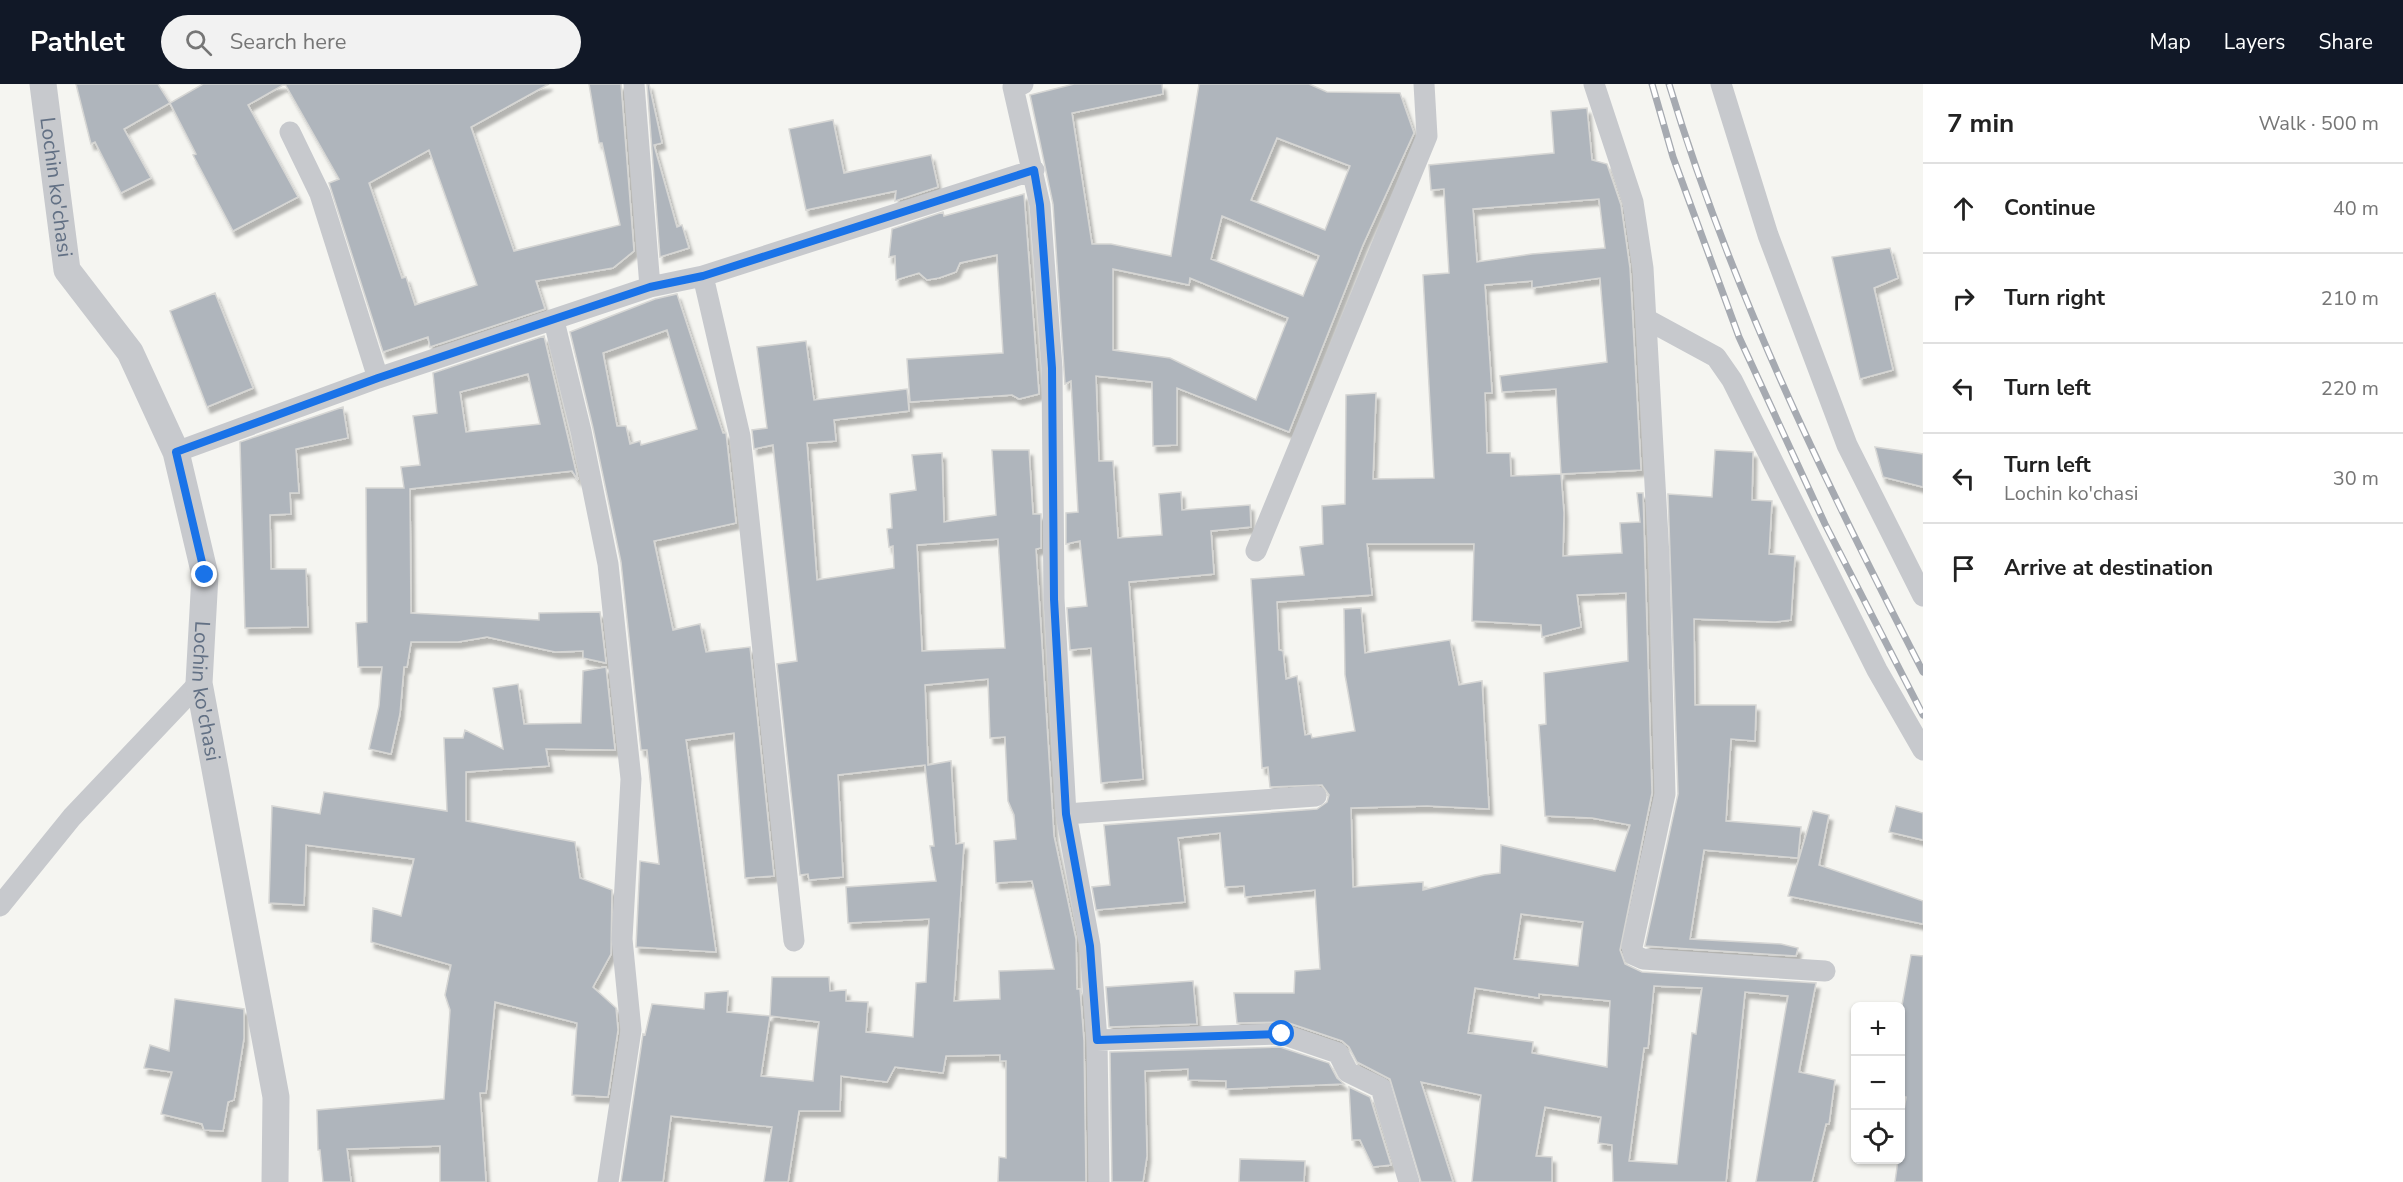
<!DOCTYPE html>
<meta charset="utf-8">
<style>
:root{--surface:#fff;--page:#f2f2f2;--text:#222;--muted:#767676;--line:#e0e0e0;--accent:#111827}
body{margin:0;font-family:"Nunito Sans",sans-serif;background:var(--page);color:var(--text)}
.controls{position:absolute;right:18px;bottom:18px;display:grid;overflow:hidden;border-radius:9px;box-shadow:0 2px 4px #0004}
.controls button{width:54px;height:54px;display:grid;place-items:center;padding:0;border:0;border-bottom:2px solid var(--line);background:var(--surface);color:var(--text);font:30px sans-serif}
.stop{position:absolute;width:18px;height:18px;margin:-14px;border:4px solid #1a73e8;border-radius:50%;background:#fff}
.stop.end{background:#1a73e8;border-color:#fff;box-shadow:0 2px 6px #0008}
.list{margin:0;padding:0;list-style:none}
h2{display:flex;justify-content:space-between;align-items:center;height:78px;margin:0;padding:0 24px;font-size:26px}
h2 small{font-size:20px;font-weight:400;color:var(--muted)}
.list li{display:grid;grid-template-columns:39px 1fr auto;gap:18px;align-items:center;box-sizing:border-box;height:90px;padding:0 24px;border-top:2px solid var(--line)}
.list b{display:block;font-size:22px;white-space:nowrap}
.list p{margin:0;font-size:20px;white-space:nowrap;color:var(--muted)}
.list em{font-size:20px;font-style:normal;color:var(--muted)}
.icon{flex:none;width:33px;height:33px;fill:none;stroke:currentColor;stroke-width:2;stroke-linecap:round;stroke-linejoin:round}
.map{position:relative;flex:none;width:1923px;height:1098px;overflow:hidden}
header{display:flex;align-items:center;gap:36px;box-sizing:border-box;height:84px;padding:0 30px;background:var(--accent);color:#fff}
header strong{font-size:28px}
nav{display:flex;gap:33px;margin-inline-start:auto;font-size:21px}
.search{width:420px;height:54px;background:var(--page);display:flex;align-items:center;gap:15px;box-sizing:border-box;padding:0 21px;border-radius:33px;color:var(--muted);font-size:22px}
main{display:flex}
aside{flex:1;background:var(--surface)}
.map>svg:first-child{display:block}
</style>
<header>
<strong>Pathlet</strong>
<div class="search"><svg class="icon" aria-label="search" viewBox="0 0 24 24"><circle cx="10" cy="10" r="6"/><path d="M15 15l6 6"/></svg>Search here</div>
<nav><a>Map</a><a>Layers</a><a>Share</a></nav>
</header>
<main>
<div class="map">
<svg width="1923" height="1098" viewBox="0 0 1923 1098">
<defs>
<filter id="shadow"><feDropShadow dx="3.5" dy="6" stdDeviation="1.5" flood-color="#0004"/></filter>
</defs>
<rect width="100%" height="100%" fill="#f5f5f1"/>
<!-- building -->
<path fill="#afb5bc" stroke="#d6d6d4" stroke-width="1.5" fill-rule="evenodd" filter="url(#shadow)" d="M76,0H158L170,19L124,45L151,94L121,109L95,58L91,60Z
M203,0H285L248,21L298,113L233,147L193,71L196,70L170,19Z
M285,0H549L471,43L514,167L620,141L602,59H599L589,0H621L634,167L613,184L536,197L545,225L430,263L428,253L383,268L329,99L339,95ZM429,66L477,201L415,221L406,193L402,194L369,99Z
M647,0H649L662,59L654,61L677,143L682,141L689,164L660,173Z
M1074,0H1162L1163,10L1072,29L1092,160H1111L1171,172L1199,0H1309L1327,8L1400,9L1414,49L1363,161L1289,348L1177,304V361L1153,362L1152,298L1096,292L1099,377H1113L1118,454L1162,451L1159,410L1181,408L1182,426L1250,421L1251,443L1211,447L1214,490L1129,498L1143,695L1101,699L1091,564L1070,566L1067,524L1087,522L1080,457L1066,460V429L1078,428L1071,297L1065,300L1053,120L1030,11ZM1277,54L1350,82L1325,146L1251,116ZM1222,132L1319,172L1303,212L1211,175ZM1113,185L1189,201L1190,194L1288,234L1256,316L1170,274L1113,266Z
M1587,24L1592,76L1607,80L1621,121L1630,184L1641,386L1561,390L1564,429L1563,472L1622,469L1620,439L1640,438L1637,409H1643L1652,709L1620,866L1625,880L1642,888L1816,899L1799,988L1835,996L1829,1040H1826L1812,1098H1756L1788,912L1745,908L1726,1098H1613L1612,1061L1598,1059L1601,1033L1545,1023L1536,1072L1552,1073V1098H1472L1481,1011L1421,998L1453,1098H1421L1390,995L1357,978L1349,963L1342,957L1286,938L1237,939L1234,909H1294L1295,887L1320,885L1315,806L1245,813L1244,802L1225,803L1220,749L1178,754L1185,818L1096,826L1092,803L1110,801L1104,741L1317,725L1327,718L1329,711L1322,701L1270,703L1268,683L1262,684L1251,495L1304,491L1300,463L1323,460L1322,422L1345,420L1346,311L1376,309L1373,395L1434,394L1423,191L1449,189L1444,105L1431,106L1429,81L1554,69L1551,27ZM1599,115L1605,164L1532,170L1477,178L1473,125ZM1600,194L1607,278L1500,292L1502,308L1556,305L1561,390L1511,392L1510,369H1487L1485,309H1492L1485,201L1532,197V204ZM1367,460H1474L1472,537L1541,541L1542,553L1581,543L1577,511L1626,509L1628,577L1544,589L1546,640L1539,641L1545,732L1592,734L1630,741L1615,787L1501,761L1500,789L1484,791L1423,806V798L1353,803L1351,724L1427,722L1489,725L1482,597L1459,601L1450,556L1365,569L1361,524L1344,525L1345,591L1355,647L1312,654L1311,650L1305,651L1297,592L1286,595L1283,567L1279,566L1277,518L1372,511ZM1521,830L1583,838L1578,882L1514,875ZM1654,902L1702,904L1696,950L1692,949L1677,1080L1629,1077L1644,964H1648ZM1475,904L1539,914V910L1610,917L1607,983L1532,969L1533,958L1468,949Z
M833,36L844,89L931,71L938,103L895,117L896,107L806,126L789,45Z
M1024,110L1039,310L1019,315L1012,311L910,318L907,275L1003,269L997,171L960,179L956,188L939,194L927,196L919,189L896,196L895,172L889,173L892,145L943,128L944,132Z
M1890,164L1898,194L1874,204L1893,286L1860,295L1832,173Z
M215,209L253,304L207,323L170,227Z
M677,210L723,349H726L736,439L654,457L673,546L700,540L706,568L750,563L774,792L745,794L734,649L686,656L716,868L636,863L640,777L659,780L647,666H641L621,478L593,344L570,248L655,215ZM667,246L697,345L641,361L640,357L630,360L626,342H617L603,269Z
M544,252L578,396L572,387L410,405L411,529L539,536V529L600,528L606,579L583,574V567L555,568L487,553L458,558H411L407,583H404L400,630L391,670L369,665L379,622L382,583H358L356,539L367,538L366,404H404L401,383L420,381L413,332L437,329L433,289ZM528,290L540,340L466,348L460,308Z
M806,257L814,316L907,305L909,327L834,336L836,357L807,359L817,496L894,484L893,462L889,463L887,445L892,444L890,410L916,406L912,371L942,369L944,438L996,431L992,366H1029L1033,430H1041V464L1036,465L1054,752L1076,855L1077,905H1080L1084,957L1086,1098H998L999,1073L1006,1074V977H1000V971L946,972L943,989L895,983L887,998L841,992L840,1027H799L788,1098H764L772,1043L671,1032L663,1098H621L643,950L645,951L652,920L704,925L705,909L728,907L727,928L770,932L772,893H829L830,907L846,906V917L868,918L866,948L913,953L916,899L926,898L929,835L848,839L846,803L936,797L930,762H934L925,681L838,691L843,793L809,796L808,790L800,791L777,580L797,577L773,361L754,365L752,346L767,344L757,263ZM998,455L1005,564L922,567L917,461ZM988,595L990,654L1005,653L1008,717L1014,731L1016,755L994,757L996,799L1032,797L1054,885L999,887L1000,915L954,917L964,759L956,760L951,677L928,681L925,601ZM770,932L819,938L813,997L761,992Z
M343,323L348,354L296,365L299,409H290L291,430L270,431L271,485H306L308,543L245,544L240,358Z
M1875,363L1923,370V403L1883,393Z
M1715,366L1753,368L1752,416L1772,417L1769,470L1795,472L1791,536L1775,538L1694,535L1695,621H1756L1755,657L1731,655L1726,737L1801,743L1798,774L1704,766L1690,855L1781,860L1798,864L1796,872L1645,862L1678,710L1668,410L1712,413Z
M606,583L615,666L546,665L549,682L466,688V737L575,758L580,794L612,806L611,870L593,903L616,924L618,946L608,1013L572,1011L577,939L495,918L486,1009H480L486,1098H440V1062L347,1065L351,1098H323L320,1066H318L317,1026L444,1015L450,926L445,911L451,881L371,858L373,824L401,832L414,775L306,761L304,821L269,819L272,722L320,730L324,708L447,727L444,654H463L465,646L503,665L493,604L518,600L524,640L581,639L583,587Z
M1896,722L1923,729V756L1889,748Z
M1813,727L1829,731L1819,781L1923,817V840L1788,812Z
M1911,871L1923,872V1098H1895L1898,1076H1900V1052L1906,1013L1900,1012V932Z
M1193,897L1197,940L1109,943L1106,903Z
M175,915L244,925V954L234,1016L228,1018L223,1047L204,1046L202,1040L161,1030L172,988L144,984L150,961L169,967Z
M1280,963L1329,979L1337,994L1344,1000L1226,1005V997L1188,996V985L1145,987L1147,1072L1143,1098H1112L1110,968Z
M1349,1003L1370,1013L1391,1081L1373,1083L1360,1056H1352Z
M1240,1075L1305,1077L1304,1098H1239Z"/>
<g fill="none" stroke-linecap="round" stroke-linejoin="round">
<!-- minor -->
<path stroke="#c7c9cd" stroke-width="21" d="M634,0L650,203
M1023,0L1013,3L1040,121L1052,284L1054,515L1066,730L1090,862L1097,956L1099,1098
M1594,0L1633,118L1643,184L1659,472L1665,710L1632,863L1634,871L1643,875L1825,887
M1721,0L1768,151L1847,361L1923,512
M290,48L320,110L378,294
M703,192L740,352L794,857
M1646,235L1716,273L1732,296L1877,586L1923,666
M554,237L581,347L608,480L631,695L622,855L631,946L608,1098
M176,368L378,294L650,203L703,192L1034,86
M1256,467L1427,52L1424,0
M1066,730L1316,712
M0,822L72,733L199,599
M1097,956L1282,950L1338,969L1348,988L1381,1004L1409,1098"/>
<!-- tertiary -->
<path stroke="#c7c9cd" stroke-width="27" id="s1" d="M43,0L67,186L130,268L176,368L205,491L199,599L276,1013L275,1098"/>
<!-- rail casing -->
<g stroke="#a6aab1" stroke-width="7">
<path id="rail" d="M1652,0L1673,73L1739,253L1825,440L1923,631
M1669,0C1731,206 1825,398 1923,588"/>
</g>
<!-- rail -->
<use href="#rail" stroke="#fff" stroke-width="4.5" stroke-dasharray="14" stroke-linecap="butt"/>
</g>
<g fill="none" stroke-linecap="round" stroke-linejoin="round">
<!-- route -->
<path stroke="#1a73e8" stroke-width="8" d="M205,491L176,368L378,294L650,203L703,192L1034,86L1040,121L1052,284L1054,515L1066,730L1090,862L1097,956L1282,950"/>
</g>
<g text-anchor="middle" stroke-width="6" stroke-linejoin="round" paint-order="stroke">
<!-- street labels -->
<g font-size="21" fill="#627084" stroke="#fff">
<text dy="7" stroke="none"><textPath href="#s1" startOffset="104">Lochin ko'chasi</textPath></text>
<text dy="7" stroke="none"><textPath href="#s1" startOffset="644">Lochin ko'chasi</textPath></text>
</g>
</g>
</svg>
<div class="controls">
<button>+</button>
<button>−</button>
<button><svg class="icon" aria-label="locate" viewBox="0 0 24 24"><circle cx="12" cy="12" r="6"/><path d="M12 2v4M12 18v4M2 12h4M18 12h4"/></svg></button>
</div>
<div class="stop" style="left:1282px;top:950px"></div>
<div class="stop end" style="left:205px;top:491px"></div>
</div>
<aside>
<h2>7 min<small>Walk · 500 m</small></h2>
<ul class="list">
<li><svg class="icon" aria-label="ahead" viewBox="0 0 24 24"><path d="M12 20V5M6 11l6-6 6 6"/></svg><div><b>Continue</b></div><em>40 m</em></li>
<li><svg class="icon" aria-label="right" viewBox="0 0 24 24"><path d="M7 20v-9h11M14 6l5 5-5 5"/></svg><div><b>Turn right</b></div><em>210 m</em></li>
<li><svg class="icon" aria-label="left" viewBox="0 0 24 24"><path d="M17 20v-9H6M10 6l-5 5 5 5"/></svg><div><b>Turn left</b></div><em>220 m</em></li>
<li><svg class="icon" aria-label="left" viewBox="0 0 24 24"><path d="M17 20v-9H6M10 6l-5 5 5 5"/></svg><div><b>Turn left</b><p>Lochin ko'chasi</p></div><em>30 m</em></li>
<li><svg class="icon" aria-label="arrive" viewBox="0 0 24 24"><path d="M6 21V4h12l-3 4 3 4H6"/></svg><div><b>Arrive at destination</b></div></li>
</ul>
</aside>
</main>
